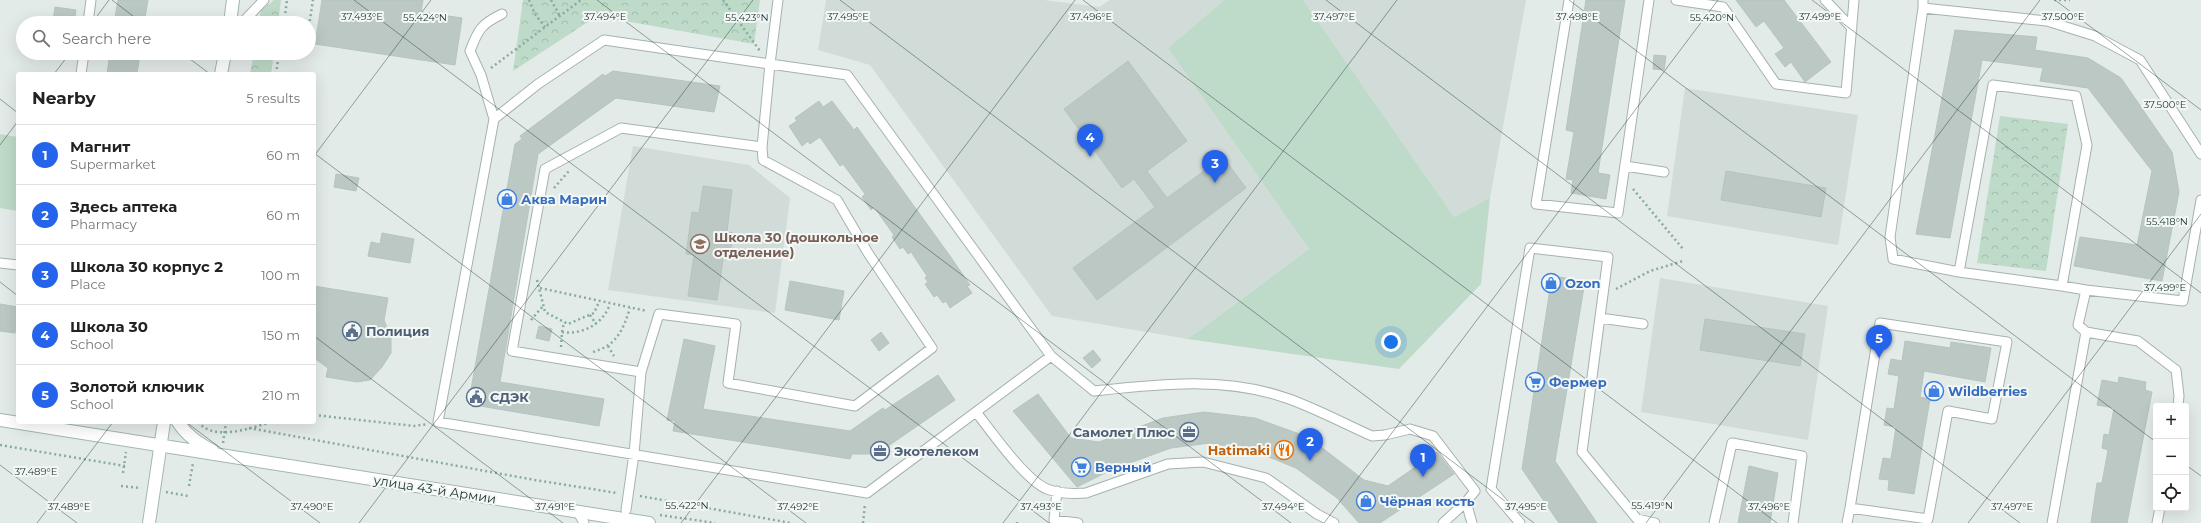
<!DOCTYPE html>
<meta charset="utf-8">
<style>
:root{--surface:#fff;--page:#f6f6f6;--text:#222;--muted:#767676;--line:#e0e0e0;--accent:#2563eb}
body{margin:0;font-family:Montserrat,sans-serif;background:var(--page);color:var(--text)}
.controls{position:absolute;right:12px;bottom:12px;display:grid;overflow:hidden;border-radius:4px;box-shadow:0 4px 16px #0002}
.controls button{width:36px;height:36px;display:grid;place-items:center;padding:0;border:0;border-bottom:1px solid var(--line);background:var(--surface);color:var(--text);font:20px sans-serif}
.you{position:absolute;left:1391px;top:342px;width:14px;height:14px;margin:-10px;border:3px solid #fff;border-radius:50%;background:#1a73e8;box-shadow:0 0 0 6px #1a73e833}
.badge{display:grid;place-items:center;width:26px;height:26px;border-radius:50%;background:var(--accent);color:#fff;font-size:13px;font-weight:700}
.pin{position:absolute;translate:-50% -33px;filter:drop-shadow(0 1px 2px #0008)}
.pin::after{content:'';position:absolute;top:21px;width:14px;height:12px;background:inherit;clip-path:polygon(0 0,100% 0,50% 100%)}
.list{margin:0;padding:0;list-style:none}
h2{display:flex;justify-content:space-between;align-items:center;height:52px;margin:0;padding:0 16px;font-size:17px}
h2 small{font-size:13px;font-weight:400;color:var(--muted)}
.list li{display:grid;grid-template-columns:26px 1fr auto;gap:12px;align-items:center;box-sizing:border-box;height:60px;padding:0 16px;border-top:1px solid var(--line)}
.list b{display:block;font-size:15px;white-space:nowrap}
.list p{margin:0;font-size:13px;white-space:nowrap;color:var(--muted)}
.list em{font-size:13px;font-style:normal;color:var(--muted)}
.icon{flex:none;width:22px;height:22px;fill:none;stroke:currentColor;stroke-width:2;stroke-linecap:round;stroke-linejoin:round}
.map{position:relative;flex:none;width:2201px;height:523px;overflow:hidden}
.search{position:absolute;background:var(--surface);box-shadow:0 4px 16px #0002;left:16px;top:16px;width:300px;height:44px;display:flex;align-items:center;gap:10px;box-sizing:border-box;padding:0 14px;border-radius:22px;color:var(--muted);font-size:15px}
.panel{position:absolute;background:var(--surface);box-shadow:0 4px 16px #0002;left:16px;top:72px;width:300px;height:352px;border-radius:4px}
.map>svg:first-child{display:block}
</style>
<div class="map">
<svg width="2201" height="523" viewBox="0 0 2201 523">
<defs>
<pattern id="forest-crowns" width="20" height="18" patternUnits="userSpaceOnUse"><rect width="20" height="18" fill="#bedac8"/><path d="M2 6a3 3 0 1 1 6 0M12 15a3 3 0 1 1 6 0" fill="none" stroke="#a3bcac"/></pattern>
</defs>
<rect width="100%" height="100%" fill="#e3ebe8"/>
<!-- built -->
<path fill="#d1dbd7" d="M826,0H1044L1099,7L1110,0H1224L1168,48L1309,249L1188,339L1052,316L870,65L818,50Z
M1303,0H1526L1490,198L1454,217Z
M1685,88L1858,115L1838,245L1667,216Z
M633,146L749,165L790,198L775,313L608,290Z
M1660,278L1828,306L1808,440L1641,412Z"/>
<!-- forest -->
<path fill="url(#forest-crowns)" d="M274,0H281L278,23H259L261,10Z
M523,0H760L754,44L597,16L513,71Z
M254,53H274L271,74H250Z
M2000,116L2068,124L2046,271L1977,263Z"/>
<!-- pitch -->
<path fill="#bedac8" d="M1224,0H1303L1454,217L1490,198L1481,284L1399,369L1188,339L1309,249L1168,48Z
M0,134L18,137V211L0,208Z"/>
<!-- building -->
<path fill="#bbc8c4" stroke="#b6c4bf" d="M118,0H148L144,23H114Z
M322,0H423L421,12L462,18L455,65L315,44Z
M1586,0H1625L1598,173L1610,175L1606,199L1571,193L1573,180L1566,179L1574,132L1566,130Z
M1736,0H1784L1831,62L1805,82L1791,62L1785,67L1775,54L1784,48L1764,21L1756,27Z
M55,7L76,10L74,23L53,21Z
M1955,30L2037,37L2035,50L2088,58L2121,78L2172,152L2179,192L2162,281L2074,266L2080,237L2137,245L2152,171L2088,88L2040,81L2043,68L1982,60L1950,238L1916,234Z
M110,53H140L137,74H107Z
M1654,55L1666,56L1664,70L1653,69Z
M1128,61L1187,141L1147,171L1167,198L1223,157L1246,188L1097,300L1073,268L1155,207L1134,179L1122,188L1064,109Z
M613,71L720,86L714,112L616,98L538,154L500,382L604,399L599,426L474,405L476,396L470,395L515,144L522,139L520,136L603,74L605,76Z
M819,101L823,107L832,101L854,130L857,127L950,256L970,285L967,286L972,293L950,308L946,301L943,303L937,295L934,297L925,284L928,282L925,278L927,276L911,252L908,254L903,247L900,249L892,237L894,235L874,207L871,210L862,197L865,194L843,164L840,166L820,137L810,144L808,141L802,146L789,126L797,121L795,118Z
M1726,171L1826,188L1821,217L1721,200Z
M336,174L359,178L356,191L334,187Z
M703,186L732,190L727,232L733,233L731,248L725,247L717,300L688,296L694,255L686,254L692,212L699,213Z
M382,233L414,239L410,263L368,256L371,242L380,244Z
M1552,276L1585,281L1555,461L1597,523H1559L1522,469Z
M790,281L844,291L839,320L785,310Z
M314,286L388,298L384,320L391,338V353L382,367L370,380L357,382L326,377L328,368L314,358Z
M0,304L18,307L15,333L0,331Z
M1705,319L1805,334L1800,366L1700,350Z
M539,326L552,329L549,341L536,338Z
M881,332L889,343L879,351L871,340Z
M684,339L715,346L703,409L850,431L883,408L885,410L938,375L955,400L878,453L875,450L869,454H852L850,459L673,431L675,421L667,420Z
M1905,341L1950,348L1951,342L1991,348L1985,382L1924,371L1920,397L1930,399L1914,494L1888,490L1889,480L1879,479L1883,458L1891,459L1896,427L1884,425L1887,408L1894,409L1899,376L1888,374L1891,359L1902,361Z
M1093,350L1101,360L1092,368L1083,358Z
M2119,377L2146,382L2145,390L2152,392L2127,523H2091L2097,483H2102L2108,450L2102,448L2104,434L2109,435L2114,408L2097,405L2102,380L2118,383Z
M1038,394L1071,438L1099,442L1163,418L1204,412L1255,418L1308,437L1364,480L1388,486L1437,452L1454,474L1380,523H1359L1337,498L1296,468L1254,451L1210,443L1171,448L1113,469L1077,487L1013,411Z
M1749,466L1778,473L1770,523H1738Z"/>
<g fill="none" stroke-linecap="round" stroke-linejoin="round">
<!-- lane casing -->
<g stroke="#a6b2af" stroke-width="11">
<path id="lane" d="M1569,0L1536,204L1618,213L1649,0
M1676,0L1723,7L1776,84L1846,93L1854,0
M1825,0L1852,28
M1923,0V8L2047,21L2095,36L2140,60L2201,154
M1923,8L1890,237L1893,259L1959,272L1993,85L2076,96L2087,145L2062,286L2086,290
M88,23L91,0
M242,23L264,0
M81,74L84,53
M494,119L481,75L470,51C478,30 481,24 502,14
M1625,166L1664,172
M0,263L18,265
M1959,272L2062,286
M1600,318L1643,324
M1051,356L1094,391C1159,384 1226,376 1289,399C1317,409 1345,424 1372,436L1385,435L1410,429L1433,436L1475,491L1466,502L1443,523
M641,372L659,314L736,324L728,383L855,406L932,348L868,253L837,200L763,160L762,147
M2178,406L2179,396L2176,370L2138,341L2086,332L2078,325L2086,290L2183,301L2201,200
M976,412C991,431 1025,480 1047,489C1059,494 1073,494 1086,493L1168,464L1203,462L1266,478L1317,514L1334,523
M1057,491L1054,520L1078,523
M1466,502L1472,523
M626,510L634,454L641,372L512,351L545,169L621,128L762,147L770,64L604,40L538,84L494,119L438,422L867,493L1051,356L847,75L770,64L778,0
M578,512L584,523
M1520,523L1491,489L1530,248L1608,257L1582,452L1637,519L1655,523
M1714,523L1732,443L1802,456L1793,523
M1847,523L1850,508L1880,323L2007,342L1992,419L1948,411L1928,519L1850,508
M2052,523L2086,332
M2157,523L2160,508"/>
</g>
<!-- secondary casing -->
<g stroke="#a2b6b1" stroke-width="14">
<path id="secondary" d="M230,23L233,0
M221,74L225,53
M0,420L649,523
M178,422C187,436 198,443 213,451
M149,523L164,422"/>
</g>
<!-- path -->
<path stroke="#86aba3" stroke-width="2.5" stroke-dasharray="2 3" stroke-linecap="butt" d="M529,0L535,14L545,27
M551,0L560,16
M723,0L760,51
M2054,0H2070
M284,23L287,0
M309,26L313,0
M491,68L581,0
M276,74L279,53
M554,188L569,171
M1633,189L1683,249
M537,280L545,312L568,324L594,313L599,302
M540,288L647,311
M1616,289L1650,271L1683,261
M590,315L596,324
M531,320L543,306
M562,332L564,322
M608,346L614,356
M561,347L562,332C583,335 603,324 610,304
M593,352C617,345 623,330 630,308
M314,415L414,426L428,424
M198,422C215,442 250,428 271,422
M249,428L535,480L617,493
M223,443L226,422
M0,445L125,466
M123,473L126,452
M121,486L141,488
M189,486L193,463
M166,492L188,496
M640,496L791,523
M660,515L715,523
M863,523L865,504
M1017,523V522"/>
<!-- lane -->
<use href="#lane" stroke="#fff" stroke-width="9"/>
<!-- secondary -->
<use href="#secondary" stroke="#fff" stroke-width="12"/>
</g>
<!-- ticks -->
<path fill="none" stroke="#243a37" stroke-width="1" stroke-opacity="0.45" d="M112,0L142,23M354,0L1049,523M597,0L1291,523M840,0L1534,523M1083,0L1777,523M1326,0L2020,523M1569,0L2156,442M1812,0L2201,293M2055,0L2201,110M92,23L109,0M182,53L210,74M54,74L70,53M0,99L18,113M0,145L18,121M314,153L806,523M314,156L431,0M0,282L18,296M314,336L563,523M186,422L320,523M0,465L77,523M2186,465L2201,476M37,523L113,422M359,523L753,0M681,523L1075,0M1003,523L1397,0M1324,523L1718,0M1646,523L2040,0M1968,523L2201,214"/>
<!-- icons -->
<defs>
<g id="shop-ring" transform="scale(1)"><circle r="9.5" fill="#f3f8f6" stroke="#3f7fe0" stroke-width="1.5"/><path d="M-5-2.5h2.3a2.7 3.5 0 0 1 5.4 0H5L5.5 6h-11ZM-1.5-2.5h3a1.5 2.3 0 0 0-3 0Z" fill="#3f7fe0"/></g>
<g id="school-ring" transform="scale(1)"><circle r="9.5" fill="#f3f8f6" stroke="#8d6e63" stroke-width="1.5"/><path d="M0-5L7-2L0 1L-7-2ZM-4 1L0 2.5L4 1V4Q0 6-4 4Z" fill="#8d6e63"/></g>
<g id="civic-ring" transform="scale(1)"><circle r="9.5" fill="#f3f8f6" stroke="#5c6f8a" stroke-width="1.5"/><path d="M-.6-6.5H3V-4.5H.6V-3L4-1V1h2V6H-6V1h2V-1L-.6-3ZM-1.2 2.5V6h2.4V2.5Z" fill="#5c6f8a"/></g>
<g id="supermarket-ring" transform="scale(1)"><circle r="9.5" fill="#f3f8f6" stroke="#3f7fe0" stroke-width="1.5"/><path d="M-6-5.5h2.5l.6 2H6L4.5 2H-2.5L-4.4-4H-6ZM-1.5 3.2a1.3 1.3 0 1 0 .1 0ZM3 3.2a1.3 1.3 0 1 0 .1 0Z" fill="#3f7fe0"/></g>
<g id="office-ring" transform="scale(1)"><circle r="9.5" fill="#f3f8f6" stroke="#5c6f8a" stroke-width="1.5"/><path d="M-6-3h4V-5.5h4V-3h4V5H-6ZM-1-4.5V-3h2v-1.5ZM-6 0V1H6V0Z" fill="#5c6f8a"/></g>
<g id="restaurant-ring" transform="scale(1)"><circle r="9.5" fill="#f3f8f6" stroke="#e8710a" stroke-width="1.5"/><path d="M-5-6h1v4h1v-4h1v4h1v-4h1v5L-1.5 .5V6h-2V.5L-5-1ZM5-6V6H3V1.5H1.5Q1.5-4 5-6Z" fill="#e8710a"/></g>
</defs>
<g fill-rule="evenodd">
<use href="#shop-ring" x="507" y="199"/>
<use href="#school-ring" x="700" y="244"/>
<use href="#shop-ring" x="1551" y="283"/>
<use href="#civic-ring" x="352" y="331"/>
<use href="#supermarket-ring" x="1535" y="382"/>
<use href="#shop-ring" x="1934" y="391"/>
<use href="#civic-ring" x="476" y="397"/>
<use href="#office-ring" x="1189" y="432"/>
<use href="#restaurant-ring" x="1284" y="450"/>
<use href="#office-ring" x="880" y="451"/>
<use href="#supermarket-ring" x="1081" y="467"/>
<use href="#shop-ring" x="1366" y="501"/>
</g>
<g text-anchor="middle" stroke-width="4" stroke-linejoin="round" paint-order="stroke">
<!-- shop labels -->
<g font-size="13" font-weight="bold" fill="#366cbe" stroke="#f3f8f6" text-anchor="start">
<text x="521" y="204">Аква Марин</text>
<text x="1565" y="288">Ozon</text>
<text x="1549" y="387">Фермер</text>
<text x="1948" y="396">Wildberries</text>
<text x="1095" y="472">Верный</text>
<text x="1380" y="506">Чёрная кость</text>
</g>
<!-- education labels -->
<g font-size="13" font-weight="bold" fill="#785e54" stroke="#f3f8f6" text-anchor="start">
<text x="714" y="242">Школа 30 (дошкольное<tspan x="714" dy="15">отделение)</tspan></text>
</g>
<!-- service labels -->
<g font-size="13" font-weight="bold" fill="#4e5e75" stroke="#f3f8f6" text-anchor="start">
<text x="366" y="336">Полиция</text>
<text x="490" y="402">СДЭК</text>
<text x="1175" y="437" text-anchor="end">Самолет Плюс</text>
<text x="894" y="456">Экотелеком</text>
</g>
<!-- food labels -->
<g font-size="13" font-weight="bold" fill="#c56008" stroke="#f3f8f6" text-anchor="end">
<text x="1270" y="455">Hatimaki</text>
</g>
<!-- street labels -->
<g font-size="13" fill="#243a37" stroke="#f3f8f6">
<text transform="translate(435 489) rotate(9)" y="5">улица 43-й Армии</text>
</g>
</g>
<g font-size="10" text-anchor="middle" fill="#243a37" stroke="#f3f8f6" stroke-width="4" stroke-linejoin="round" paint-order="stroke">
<text x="362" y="20">37.493°E</text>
<text x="605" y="20">37.494°E</text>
<text x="848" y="20">37.495°E</text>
<text x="1091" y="20">37.496°E</text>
<text x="1334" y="20">37.497°E</text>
<text x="1577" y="20">37.498°E</text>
<text x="1820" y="20">37.499°E</text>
<text x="2063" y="20">37.500°E</text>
<text x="1712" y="21">55.420°N</text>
<text x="425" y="21">55.424°N</text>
<text x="747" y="21">55.423°N</text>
<text x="2165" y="108">37.500°E</text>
<text x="2167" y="225">55.418°N</text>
<text x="2165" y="291">37.499°E</text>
<text x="36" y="475">37.489°E</text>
<text x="687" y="509">55.422°N</text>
<text x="1652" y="509">55.419°N</text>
<text x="69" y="510">37.489°E</text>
<text x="312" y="510">37.490°E</text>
<text x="555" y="510">37.491°E</text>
<text x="798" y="510">37.492°E</text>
<text x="1041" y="510">37.493°E</text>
<text x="1283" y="510">37.494°E</text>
<text x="1526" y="510">37.495°E</text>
<text x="1769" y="510">37.496°E</text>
<text x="2012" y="510">37.497°E</text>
</g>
</svg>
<div class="controls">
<button>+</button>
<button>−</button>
<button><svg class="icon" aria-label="locate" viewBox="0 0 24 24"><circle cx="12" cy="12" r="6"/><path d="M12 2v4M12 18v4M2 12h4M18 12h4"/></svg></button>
</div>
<div class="you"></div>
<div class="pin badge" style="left:1423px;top:477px">1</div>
<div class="pin badge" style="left:1310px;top:461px">2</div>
<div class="pin badge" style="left:1215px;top:183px">3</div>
<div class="pin badge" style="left:1090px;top:157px">4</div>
<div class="pin badge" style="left:1879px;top:358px">5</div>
<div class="search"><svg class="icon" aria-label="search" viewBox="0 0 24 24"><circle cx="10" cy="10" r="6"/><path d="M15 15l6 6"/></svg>Search here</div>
<section class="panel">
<h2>Nearby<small>5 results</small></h2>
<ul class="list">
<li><span class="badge">1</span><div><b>Магнит</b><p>Supermarket</p></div><em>60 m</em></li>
<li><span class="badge">2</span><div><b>Здесь аптека</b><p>Pharmacy</p></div><em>60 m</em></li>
<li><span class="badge">3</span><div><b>Школа 30 корпус 2</b><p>Place</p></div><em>100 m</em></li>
<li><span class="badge">4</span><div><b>Школа 30</b><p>School</p></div><em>150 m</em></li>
<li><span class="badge">5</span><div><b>Золотой ключик</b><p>School</p></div><em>210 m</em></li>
</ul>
</section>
</div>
